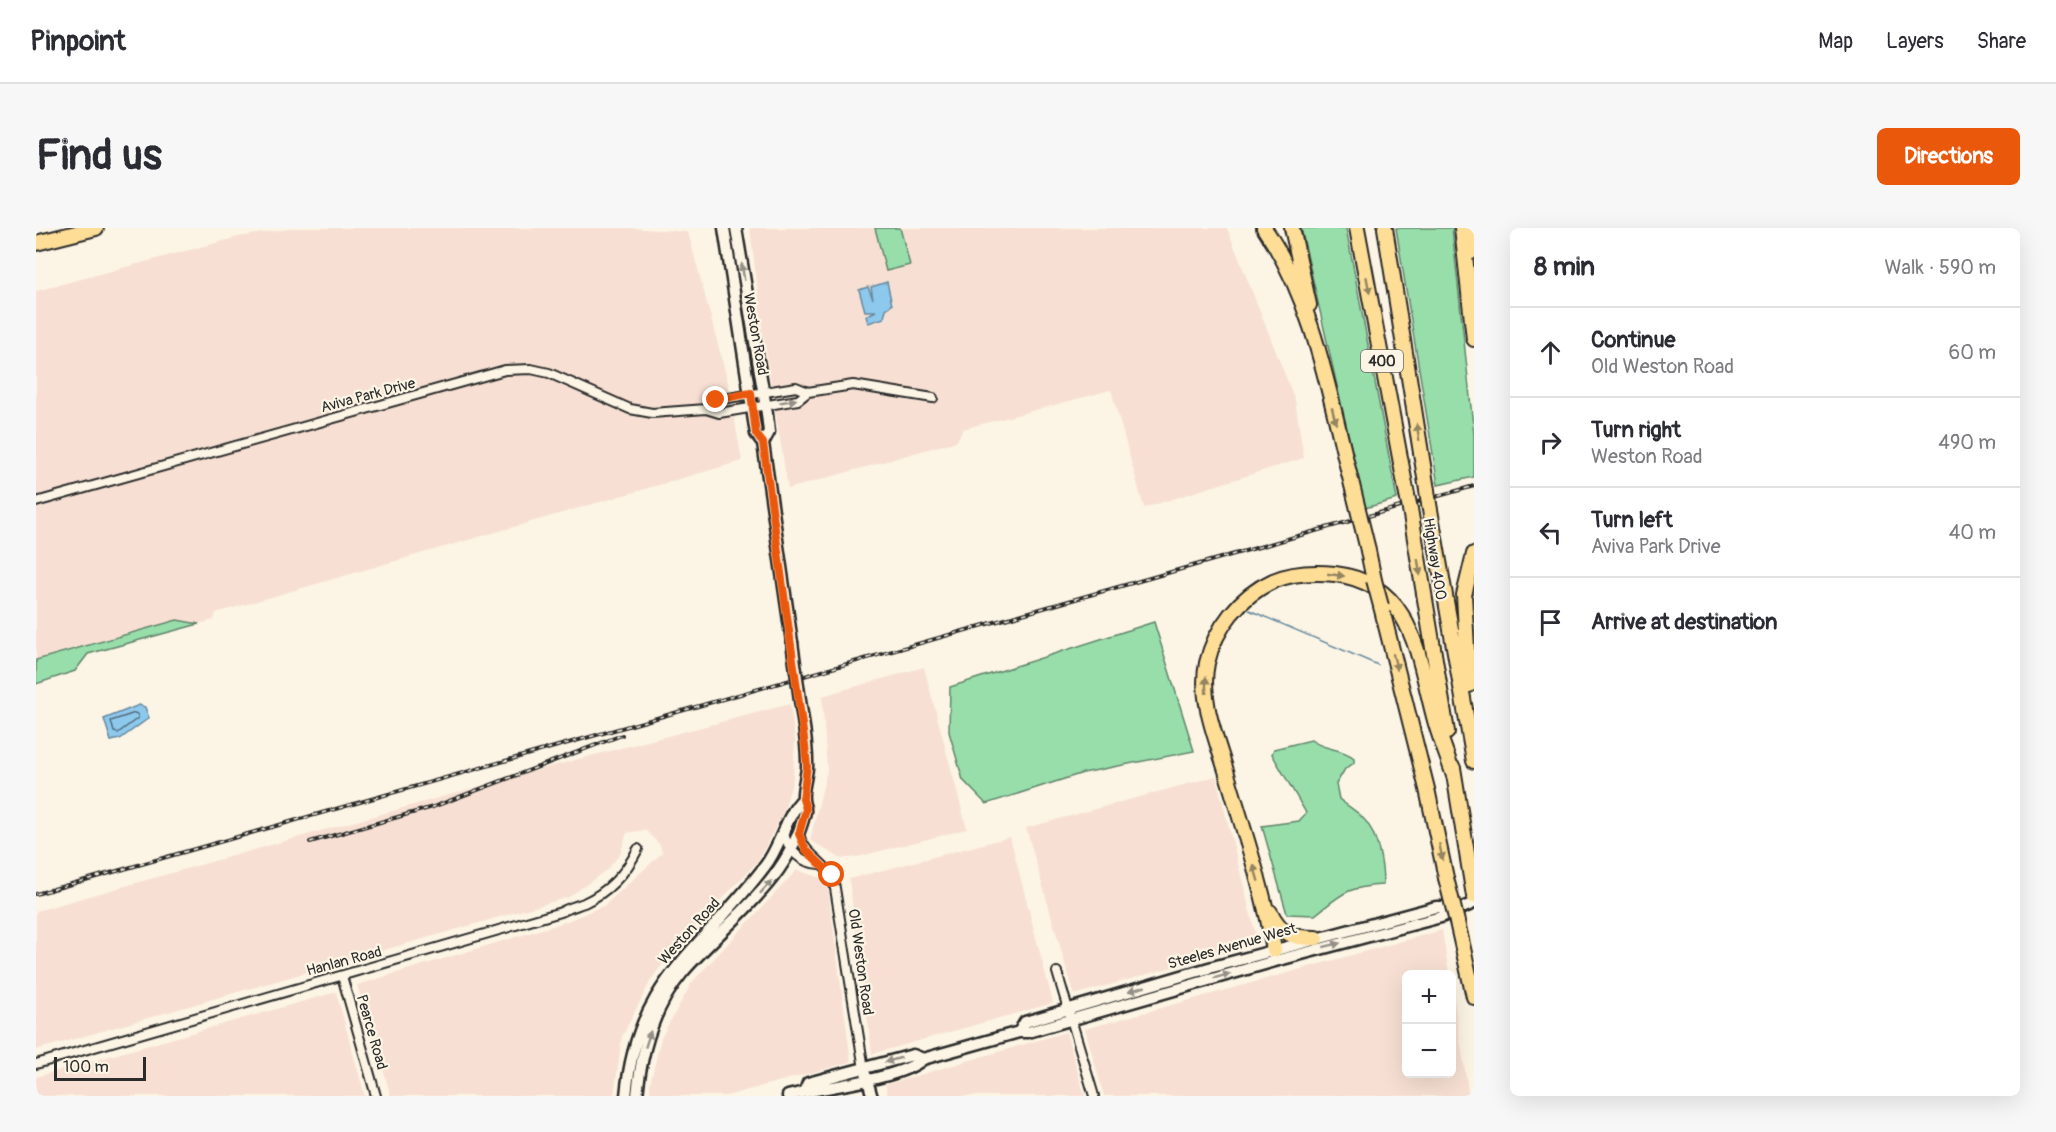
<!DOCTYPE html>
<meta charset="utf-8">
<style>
:root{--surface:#fff;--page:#f7f7f7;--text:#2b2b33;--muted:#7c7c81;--line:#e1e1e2;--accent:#ea580c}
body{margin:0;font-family:Pangolin,sans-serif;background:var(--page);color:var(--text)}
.controls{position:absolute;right:18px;bottom:18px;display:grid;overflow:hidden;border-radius:9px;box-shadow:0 6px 24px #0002}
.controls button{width:54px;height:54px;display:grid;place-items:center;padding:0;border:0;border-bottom:2px solid var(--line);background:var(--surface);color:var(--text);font:30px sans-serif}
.scale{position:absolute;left:18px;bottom:15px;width:92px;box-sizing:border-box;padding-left:6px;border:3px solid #2b2b2b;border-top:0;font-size:16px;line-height:21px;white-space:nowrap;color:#2b2b2b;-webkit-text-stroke:4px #fcf5e5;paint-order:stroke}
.stop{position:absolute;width:18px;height:18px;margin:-14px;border:4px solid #ea580c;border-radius:50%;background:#fff}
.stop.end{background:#ea580c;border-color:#fff;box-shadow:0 2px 6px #0008}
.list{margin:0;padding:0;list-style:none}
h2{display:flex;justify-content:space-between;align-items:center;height:78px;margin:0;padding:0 24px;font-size:26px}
h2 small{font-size:20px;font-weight:400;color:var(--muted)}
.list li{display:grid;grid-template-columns:39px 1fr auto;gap:18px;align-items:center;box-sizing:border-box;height:90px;padding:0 24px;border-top:2px solid var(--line)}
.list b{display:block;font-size:22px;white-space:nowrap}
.list p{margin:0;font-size:20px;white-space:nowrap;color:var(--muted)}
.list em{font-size:20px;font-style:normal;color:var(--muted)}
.icon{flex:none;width:33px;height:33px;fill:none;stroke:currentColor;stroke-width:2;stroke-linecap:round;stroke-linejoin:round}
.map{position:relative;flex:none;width:1438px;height:868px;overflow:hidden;border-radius:9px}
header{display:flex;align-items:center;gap:36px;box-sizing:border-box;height:84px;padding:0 30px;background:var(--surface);border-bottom:2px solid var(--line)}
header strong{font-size:28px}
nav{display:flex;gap:33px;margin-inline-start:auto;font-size:21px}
.intro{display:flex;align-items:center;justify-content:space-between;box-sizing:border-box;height:144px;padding:0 36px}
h1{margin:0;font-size:42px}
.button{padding:15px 27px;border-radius:9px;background:var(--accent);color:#fff;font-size:21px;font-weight:700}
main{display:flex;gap:36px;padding:0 36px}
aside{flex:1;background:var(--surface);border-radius:9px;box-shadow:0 6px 24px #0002}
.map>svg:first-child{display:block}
</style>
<header>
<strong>Pinpoint</strong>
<nav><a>Map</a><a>Layers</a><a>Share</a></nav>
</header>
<div class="intro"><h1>Find us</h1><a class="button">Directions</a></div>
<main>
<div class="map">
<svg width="1438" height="868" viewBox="0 0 1438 868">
<rect width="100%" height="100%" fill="#fcf5e5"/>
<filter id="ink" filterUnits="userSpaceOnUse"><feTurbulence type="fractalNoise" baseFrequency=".0167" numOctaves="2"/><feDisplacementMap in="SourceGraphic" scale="12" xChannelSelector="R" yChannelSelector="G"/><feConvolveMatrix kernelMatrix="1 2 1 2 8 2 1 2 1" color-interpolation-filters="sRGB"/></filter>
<g filter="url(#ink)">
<!-- built -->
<path fill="#f7e0d3" d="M259,0H594L652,4L692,154L706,233L180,385L178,392L163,396L141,392L0,433V63L202,9Z
M714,0H1191L1259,172L1268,230L1108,280L1075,162L927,201L921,213L752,261L727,107Z
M888,439L931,601L821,629L805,631L774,612L791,542L786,468Z
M754,476L759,512L757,551L748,583L722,633L633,727L615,752L586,809L578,868H355L321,757L529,694L569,677L626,625L624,617L609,602L591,605L584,626L572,641L533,669L0,822V683L516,538Z
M1180,548L1222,715L1038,767L990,600Z
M974,609L1017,775L836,826L813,651Z
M761,642L791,652L815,834L690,868H614V856L625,810L656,754Z
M1406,702L1413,746H1370V846H1416V760L1433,868H1068L1049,801Z
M300,764L329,868H0V849Z
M1030,804L1049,868H852L849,857Z"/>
<!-- green -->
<path fill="#97deab" stroke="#61846b" stroke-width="1.5" d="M839,0H864L874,37L850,43Z
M1265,0H1310L1361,271L1329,280Z
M1360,0H1416L1438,207V249L1402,257Z
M141,392L163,396L52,426L39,443L0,456V432Z
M1118,394L1158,523L1047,545L950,576L927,552L913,504L914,459Z
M1275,512C1289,523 1305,519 1318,530V535L1309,541L1300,556L1303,571C1310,577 1319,582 1326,589C1342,604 1347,636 1347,657C1310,659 1306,666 1279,687L1251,686L1226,598L1263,593L1270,585L1236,526L1238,521Z"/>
<!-- water -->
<path fill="#8dc8ed" stroke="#66899f" stroke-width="1.5" d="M851,54L856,77L850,81L848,90L832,95L830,88L840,83H829L823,62L832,59L837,71L835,59Z
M103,477L109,479L113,490L84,511L75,513L68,491Z"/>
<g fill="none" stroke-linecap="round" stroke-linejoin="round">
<!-- shore -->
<path stroke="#526a79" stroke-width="1.5" d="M99,485L102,487V490L82,505L78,504L75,493Z"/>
<!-- stream -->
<path stroke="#66899f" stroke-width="1.5" d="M1213,382L1342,437"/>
<!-- minor casing -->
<g stroke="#2b2b2b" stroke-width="12">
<path id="minor" d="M670,181L680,172L760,159L772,164L817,157L897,170
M0,274L469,142L495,141L513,145L594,181L616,185L670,181L683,185L762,172L772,164
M748,605C752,623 765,635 784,636
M763,606C768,628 792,634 798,654L828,841
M1021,744L1058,868
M306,748L340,868
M0,836L525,684C532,680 540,678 548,675C572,664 590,645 602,621"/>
</g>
<!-- tertiary casing -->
<g stroke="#2b2b2b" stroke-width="14">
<path id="tertiary" d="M830,847L836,868"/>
</g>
<!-- secondary casing -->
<g stroke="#2b2b2b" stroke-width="15">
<path id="secondary" d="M688,0L720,206L727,215L756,414
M700,0L731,186L733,204L727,215
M983,804L989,794L1173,740L1400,679H1420
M769,863L772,855L877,827L887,831
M590,868C600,752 666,722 729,638C745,618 749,588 767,571
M601,868C605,824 617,780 646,745C690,693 752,656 769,584C770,579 767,577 767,571C766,562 770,550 771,540C772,517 767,494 764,472
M752,868C784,859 863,852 887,831L983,804H992L1239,733L1405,689L1438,675"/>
</g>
<!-- motorway casing -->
<g stroke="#2b2b2b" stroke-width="18">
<path id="motorway" d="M1228,0C1279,74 1294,172 1316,257
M1256,0L1273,77
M1321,0L1371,267
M1349,0L1391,262
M1426,0L1438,111
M0,15L60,0
M1435,24L1436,0
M1393,276L1438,533
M1374,281L1411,504
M1331,318L1338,352
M1345,378L1391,561L1410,650
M1433,457L1428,367L1438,326
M1417,540L1438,668
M1234,684C1245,706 1256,710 1280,710
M1421,694L1438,769
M1238,722C1228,662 1208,604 1191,546C1181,512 1163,472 1171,435C1179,400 1204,368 1237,353C1256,345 1279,344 1299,346C1380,356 1382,434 1400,496C1405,513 1412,530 1418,548"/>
</g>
<!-- minor -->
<use href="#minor" stroke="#fcf5e5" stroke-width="8"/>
<!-- tertiary -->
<use href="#tertiary" stroke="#fcf5e5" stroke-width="9"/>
<!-- secondary -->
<use href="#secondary" stroke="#fcf5e5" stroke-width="10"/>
<!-- motorway -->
<use href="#motorway" stroke="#fede96" stroke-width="14"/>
<!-- rail casing -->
<g stroke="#2b2b2b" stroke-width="4">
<path id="rail" d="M274,614L397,579L586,507
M0,666L1438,258"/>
</g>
<!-- rail -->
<use href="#rail" stroke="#fcf5e5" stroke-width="1.5" stroke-dasharray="4.5" stroke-linecap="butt"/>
<!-- secondary-bridge casing -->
<g stroke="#2b2b2b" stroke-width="15" stroke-linecap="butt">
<path id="secondary-bridge" d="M756,414L764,472"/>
</g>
<!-- motorway-bridge casing -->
<g stroke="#2b2b2b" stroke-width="18" stroke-linecap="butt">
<path id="motorway-bridge" d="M1316,257L1331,318
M1391,262L1393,276
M1371,267L1374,281
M1338,352L1345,378
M1410,650L1421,694"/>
</g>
<!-- secondary-bridge -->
<use href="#secondary-bridge" stroke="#fcf5e5" stroke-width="10"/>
<!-- motorway-bridge -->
<use href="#motorway-bridge" stroke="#fede96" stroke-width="14"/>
</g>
<!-- one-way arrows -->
<defs><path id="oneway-solid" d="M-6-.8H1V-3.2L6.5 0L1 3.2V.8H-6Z" transform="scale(1.5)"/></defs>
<g fill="#949088">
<use href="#oneway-solid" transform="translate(707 44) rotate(-99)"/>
<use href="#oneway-solid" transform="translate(752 173) rotate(-10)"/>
<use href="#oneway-solid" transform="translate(730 659) rotate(-48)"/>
<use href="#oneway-solid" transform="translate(1296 717) rotate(-14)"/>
<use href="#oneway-solid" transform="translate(1186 748) rotate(-15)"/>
<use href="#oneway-solid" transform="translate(1101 761) rotate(164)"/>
<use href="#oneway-solid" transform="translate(612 811) rotate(-72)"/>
<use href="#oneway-solid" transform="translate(857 832) rotate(164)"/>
</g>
<g fill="#948460">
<use href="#oneway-solid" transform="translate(1332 57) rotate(79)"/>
<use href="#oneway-solid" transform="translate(1298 188) rotate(76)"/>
<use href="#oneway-solid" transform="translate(1382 204) rotate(-99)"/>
<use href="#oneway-solid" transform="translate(1383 339) rotate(81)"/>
<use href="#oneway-solid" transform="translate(1300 347) rotate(8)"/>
<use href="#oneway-solid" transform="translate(1359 434) rotate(76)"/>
<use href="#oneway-solid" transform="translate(1170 457) rotate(-91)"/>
<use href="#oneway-solid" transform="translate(1405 624) rotate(78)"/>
<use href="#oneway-solid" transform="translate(1220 645) rotate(-106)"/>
</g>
</g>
<g fill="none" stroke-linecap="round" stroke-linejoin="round" filter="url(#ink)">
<!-- route -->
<path stroke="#ea580c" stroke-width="8" d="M680,172L715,165L720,206L727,215L769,518L771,538L767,571L770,581L763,606L770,622L796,647"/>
</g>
<g text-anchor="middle" stroke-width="4.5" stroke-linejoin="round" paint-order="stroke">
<!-- shield labels -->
<rect fill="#fcf5e5" stroke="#6a6863" stroke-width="1.5" x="1325" y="122" width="42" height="22" rx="4.5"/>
<g font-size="14" font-weight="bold" fill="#2b2b2b">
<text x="1346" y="138">400</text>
</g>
<!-- street labels -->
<g font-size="15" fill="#2b2b2b" stroke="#fcf5e5">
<text transform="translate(720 106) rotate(80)" y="5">Weston Road</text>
<text transform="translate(332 167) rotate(-15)" y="5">Aviva Park Drive</text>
<text transform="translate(1399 331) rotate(81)" y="5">Highway 400</text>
<text transform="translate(653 703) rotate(-48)" y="5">Weston Road</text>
<text transform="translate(1196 718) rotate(-16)" y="5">Steeles Avenue West</text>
<text transform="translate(308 733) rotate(-15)" y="5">Hanlan Road</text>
<text transform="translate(825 734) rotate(82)" y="5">Old Weston Road</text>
<text transform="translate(336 804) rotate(74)" y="5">Pearce Road</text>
</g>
</g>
</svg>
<div class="controls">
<button>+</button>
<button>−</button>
</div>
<div class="scale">100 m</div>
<div class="stop" style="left:796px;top:647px"></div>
<div class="stop end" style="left:680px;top:172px"></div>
</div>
<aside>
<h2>8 min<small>Walk · 590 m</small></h2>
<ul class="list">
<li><svg class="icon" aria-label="ahead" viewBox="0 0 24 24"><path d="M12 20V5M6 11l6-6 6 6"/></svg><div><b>Continue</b><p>Old Weston Road</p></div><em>60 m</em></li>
<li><svg class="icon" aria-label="right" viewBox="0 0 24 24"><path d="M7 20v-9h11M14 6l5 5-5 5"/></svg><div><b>Turn right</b><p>Weston Road</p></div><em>490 m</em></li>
<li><svg class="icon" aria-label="left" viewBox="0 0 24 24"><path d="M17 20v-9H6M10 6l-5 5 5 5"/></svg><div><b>Turn left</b><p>Aviva Park Drive</p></div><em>40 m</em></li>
<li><svg class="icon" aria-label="arrive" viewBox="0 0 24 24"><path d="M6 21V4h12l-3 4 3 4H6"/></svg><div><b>Arrive at destination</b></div></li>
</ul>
</aside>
</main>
